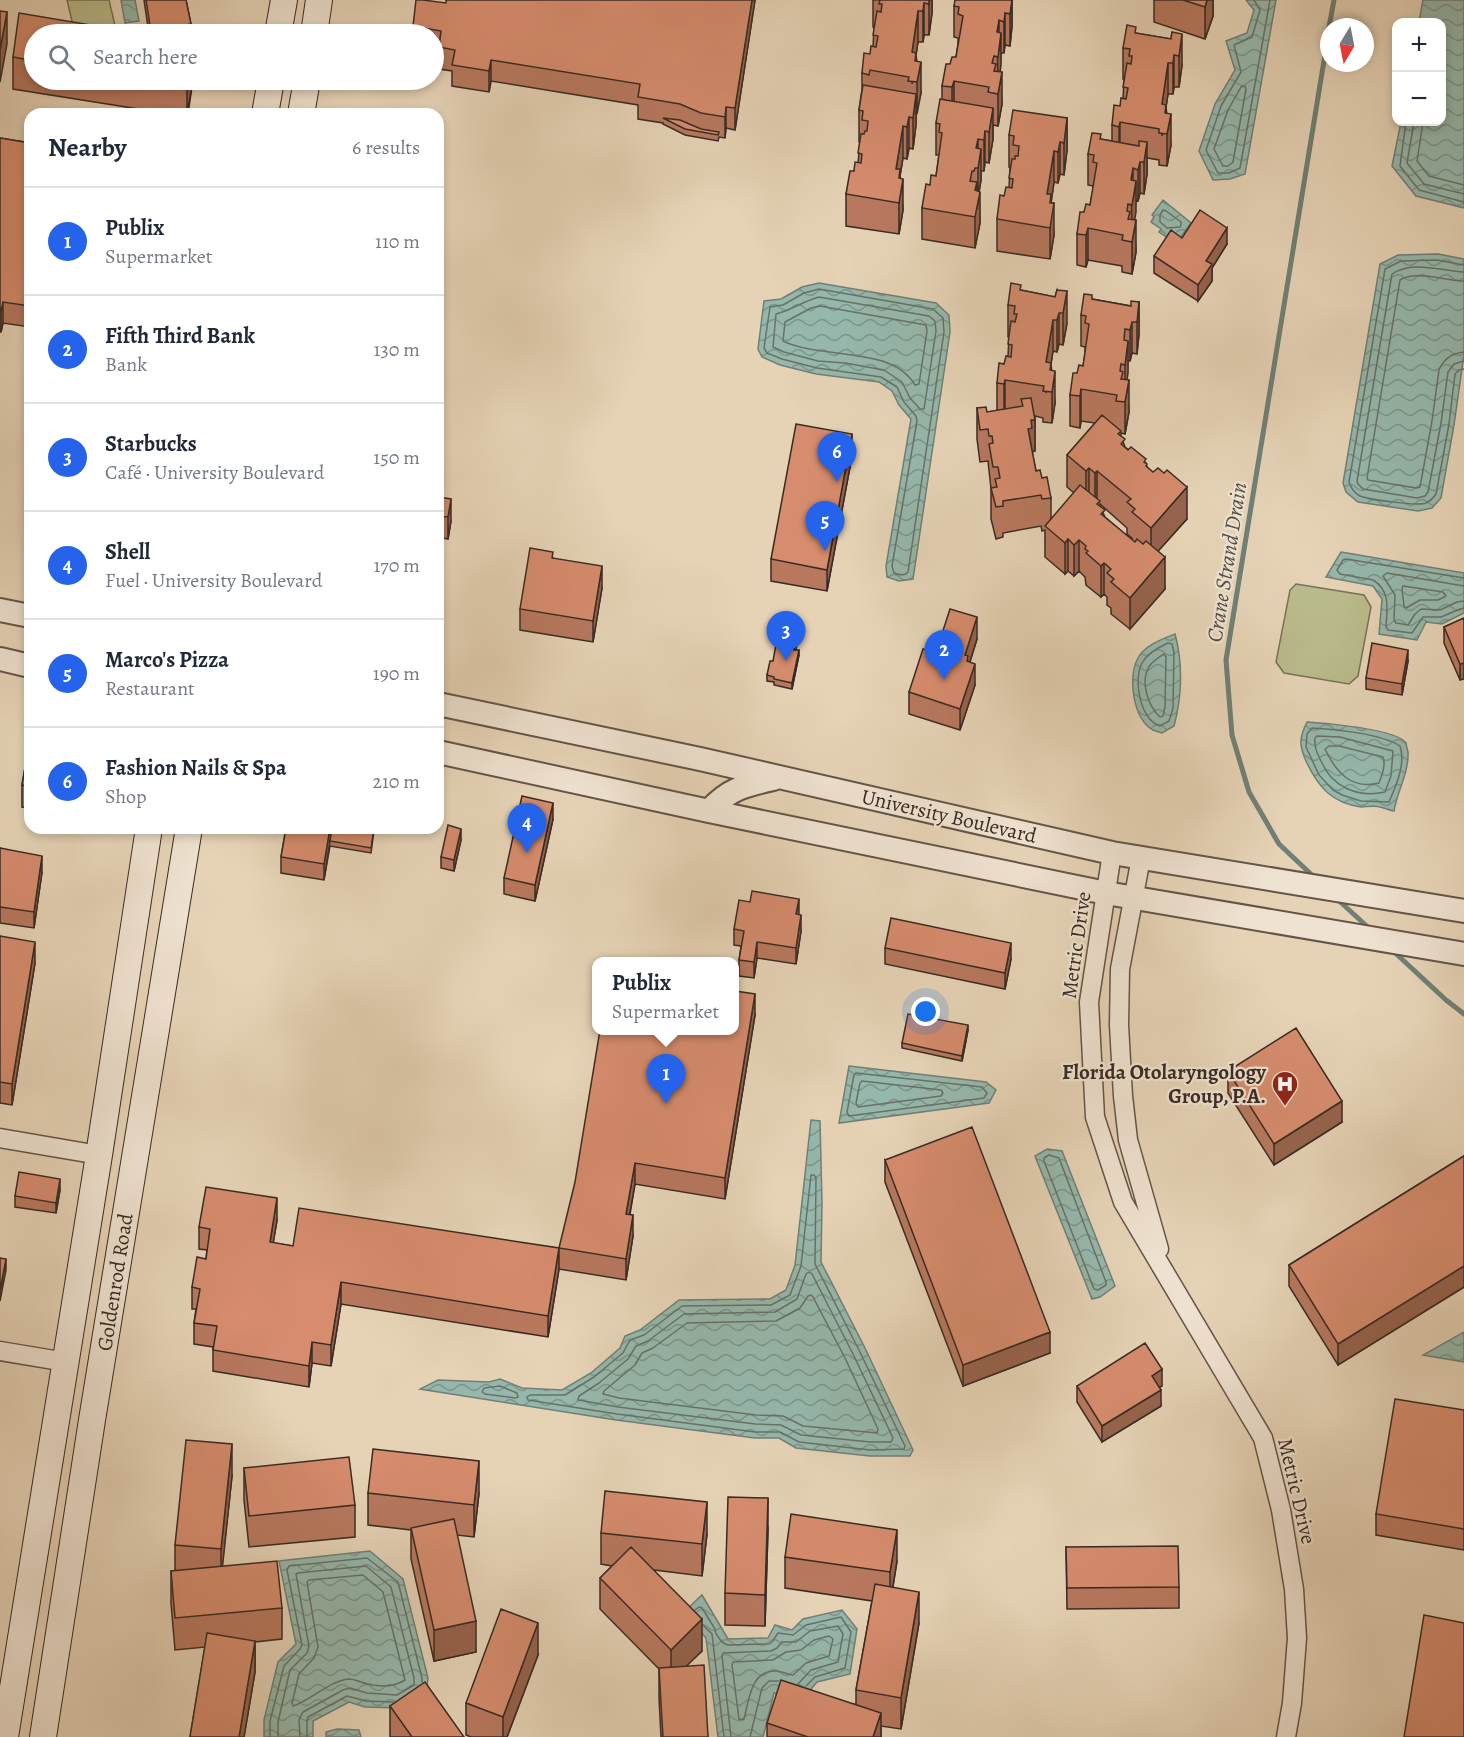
<!DOCTYPE html>
<meta charset="utf-8">
<style>
:root{--surface:#fff;--page:#f6f6f7;--text:#1f2937;--muted:#747a83;--line:#e0e1e3;--accent:#2563eb}
body{margin:0;font-family:Alegreya,serif;background:var(--page);color:var(--text)}
.controls{position:absolute;right:18px;top:18px;display:grid;overflow:hidden;border-radius:12px;box-shadow:0 3px 9px #0003}
.controls button{width:54px;height:54px;display:grid;place-items:center;padding:0;border:0;border-bottom:2px solid var(--line);background:var(--surface);color:var(--text);font:30px sans-serif}
.compass{position:absolute;left:1320px;top:18px;width:54px;height:54px;border-radius:50%;background:var(--surface);box-shadow:0 3px 9px #0003;rotate:190deg}
.you{position:absolute;left:926px;top:1012px;width:21px;height:21px;margin:-15px;border:4px solid #fff;border-radius:50%;background:#1a73e8;box-shadow:0 0 0 9px #1a73e833}
.badge{display:grid;place-items:center;width:39px;height:39px;border-radius:50%;background:var(--accent);color:#fff;font-size:20px;font-weight:700}
.pin{position:absolute;translate:-50% -50px;filter:drop-shadow(0 2px 3px #0008)}
.pin::after{content:'';position:absolute;top:32px;width:21px;height:18px;background:inherit;clip-path:polygon(0 0,100% 0,50% 100%)}
.popup{position:absolute;left:592px;top:957px;width:147px;height:78px;box-sizing:border-box;display:grid;place-content:center;border-radius:12px;background:var(--surface);filter:drop-shadow(0 2px 4px #0005);font-size:20px;white-space:nowrap;color:var(--muted)}
.popup b{font-size:22px;color:var(--text)}
.popup::after{content:'';position:absolute;left:50%;top:100%;margin-left:-12px;border:12px solid transparent;border-top-color:var(--surface)}
.list{margin:0;padding:0;list-style:none}
h2{display:flex;justify-content:space-between;align-items:center;height:78px;margin:0;padding:0 24px;font-size:26px}
h2 small{font-size:20px;font-weight:400;color:var(--muted)}
.list li{display:grid;grid-template-columns:39px 1fr auto;gap:18px;align-items:center;box-sizing:border-box;height:108px;padding:0 24px;border-top:2px solid var(--line)}
.list b{display:block;font-size:22px;white-space:nowrap}
.list p{margin:0;font-size:20px;white-space:nowrap;color:var(--muted)}
.list em{font-size:20px;font-style:normal;color:var(--muted)}
.icon{flex:none;width:33px;height:33px;fill:none;stroke:currentColor;stroke-width:2;stroke-linecap:round;stroke-linejoin:round}
.map{position:relative;flex:none;width:1464px;height:1737px;overflow:hidden}
.search{position:absolute;background:var(--surface);box-shadow:0 3px 9px #0003;left:24px;top:24px;width:420px;height:66px;display:flex;align-items:center;gap:15px;box-sizing:border-box;padding:0 21px;border-radius:33px;color:var(--muted);font-size:22px}
.panel{position:absolute;background:var(--surface);box-shadow:0 3px 9px #0003;left:24px;top:108px;width:420px;height:726px;border-radius:18px}
.map>svg:first-child{display:block}
</style>
<div class="map">
<svg width="1464" height="1737" viewBox="0 0 1464 1737">
<defs>
<pattern id="water-waves" width="16" height="10" patternUnits="userSpaceOnUse" patternTransform="scale(1.5)"><rect width="16" height="10" fill="#96b8ac"/><path d="M0 5q4-4 8 0t8 0" fill="none" stroke="#7b968c"/></pattern>
</defs>
<rect width="100%" height="100%" fill="#e6d3b6"/>
<filter id="stains"><feTurbulence type="fractalNoise" baseFrequency=".00333" numOctaves="4"/><feColorMatrix values="0 0 0 0 .2 0 0 0 0 .09 0 0 0 0 .02 0 0 0 .5 -.17"/></filter>
<radialGradient id="worn" r=".72"><stop offset=".6" stop-color="#630" stop-opacity="0"/><stop offset="1" stop-color="#630" stop-opacity=".3"/></radialGradient>
<!-- green -->
<path fill="#babb8b" stroke="#797358" stroke-width="1.5" d="M67,0H109L117,34H75Z
M1296,584L1364,595L1371,607L1358,676L1349,684L1284,673L1276,662L1290,590Z"/>
<!-- water -->
<path fill="url(#water-waves)" stroke="#708076" stroke-width="1.5" d="M121,0H135L139,21L125,23Z
M1246,0H1276L1245,174L1230,179L1213,180L1199,151L1215,104L1235,70L1226,41L1247,33L1254,10Z
M1423,0H1464V208L1416,196L1392,166L1401,122H1442V22H1419Z
M1163,200L1191,223L1180,238H1168L1159,232L1161,229L1151,222L1154,217L1152,215Z
M1438,254L1464,259V354L1454,425L1441,498L1432,508L1418,511L1358,502L1346,492L1343,483L1380,264L1398,255Z
M819,283L936,303L949,315L950,332L913,579L899,581L887,577L886,566L911,419L899,405L892,391L879,382L816,374L780,365L762,357L758,349L764,301L781,299L802,287Z
M1341,552L1464,573V613L1442,624L1426,622L1417,640L1379,634L1382,599L1373,586L1326,577Z
M1175,634C1183,663 1182,697 1174,726L1162,733C1159,732 1155,731 1153,730C1133,719 1128,678 1137,660C1143,646 1162,639 1175,634Z
M1307,722C1325,723 1397,729 1406,743C1406,744 1408,752 1408,752C1409,773 1397,791 1394,811C1388,810 1385,808 1380,807C1375,805 1367,807 1361,807C1332,803 1318,787 1306,761C1299,745 1299,738 1307,722Z
M849,1066L986,1082L996,1090L989,1103L839,1123Z
M811,1120L820,1121L822,1203L821,1262L865,1348L913,1450L910,1456H870L796,1448L779,1438H755L616,1420L420,1389L438,1380L489,1382L500,1379L522,1388L562,1390L591,1373L620,1348L625,1336L640,1330L679,1300L770,1299L786,1290L795,1265Z
M1047,1149L1062,1151L1115,1286L1100,1297L1092,1299L1035,1156Z
M1464,1332V1362L1423,1355Z
M370,1551L403,1579L428,1678L426,1694L401,1708L365,1707L349,1702L313,1721V1737H264V1720L278,1662L296,1644L279,1561Z
M702,1595L728,1639L768,1638L775,1625L792,1630L803,1619L842,1610L857,1629L850,1674L817,1682L801,1701L774,1693L763,1737H718L706,1638L684,1612Z
M337,1729L359,1730L361,1737H326V1732Z"/>
<g fill="none" stroke-linecap="round" stroke-linejoin="round">
<!-- shore -->
<path stroke="#677268" stroke-width="1.5" d="M1254,0L1260,10L1252,37L1234,45L1241,72L1221,106L1206,150L1218,173H1229L1240,168L1270,0
M1245,86L1246,89L1233,162L1228,166H1223L1214,149L1228,110L1241,87Z
M1406,122L1400,166L1419,190L1464,202
M1414,122L1407,163L1424,184L1464,194
M1423,122L1417,161L1429,176L1464,185
M1163,210L1166,211L1181,222V225L1180,227L1167,228L1160,222V215Z
M1464,265L1437,260L1401,261L1385,269L1349,482C1351,488 1354,493 1360,496C1370,500 1417,506 1426,503C1431,501 1433,498 1436,494L1449,424L1455,374L1459,370L1464,369
M1464,272C1441,271 1412,260 1392,274L1357,481L1358,484L1363,489L1417,498L1425,496L1428,492L1441,423L1448,372L1454,364L1464,361
M1464,281C1447,281 1416,270 1400,280L1367,478L1368,480L1416,488L1420,487L1432,421L1439,370C1444,358 1452,353 1464,352
M819,289L933,309L943,318L944,332L908,572C905,576 899,575 894,573L892,566L917,421L916,416L904,402L897,387L881,377L817,368L782,359L767,353L764,348L770,307L783,305L804,293Z
M819,297L929,316L935,321L936,331L924,409H920L910,398L902,382L884,370L845,363L818,361L784,352L773,347L776,314C791,310 804,301 819,297Z
M820,306L926,325L927,331L919,384L915,385C891,345 822,360 783,341L785,322L811,308Z
M1464,578L1346,559L1343,560L1337,570L1340,574L1373,580C1391,591 1387,609 1386,627L1388,630L1412,633L1423,617H1441L1460,609L1464,608
M1403,586L1443,592L1446,596L1438,600H1420L1406,608L1404,606L1402,589Z
M1464,586L1387,573L1383,576L1395,595L1394,620L1396,623L1408,625L1415,614L1421,609L1440,610L1457,602L1464,601
M1168,643L1172,644L1174,652L1173,708L1169,721L1160,726C1140,720 1133,680 1142,663C1147,654 1159,647 1168,643Z
M1164,654L1166,657L1165,707L1163,716L1160,717C1148,706 1140,682 1149,667C1152,661 1159,657 1164,654Z
M1312,728C1335,729 1382,734 1400,746C1406,764 1396,786 1389,802L1361,801L1342,795L1333,790L1319,775L1306,747L1307,734Z
M1317,736L1340,737L1393,751L1391,776L1385,792C1357,798 1332,787 1321,761C1317,753 1314,747 1315,738Z
M1329,746H1339L1383,757C1386,765 1382,775 1379,783C1351,790 1336,772 1325,749Z
M856,1073L982,1087L987,1093L984,1098L849,1116L847,1112L854,1075Z
M862,1081L941,1090L943,1093L941,1096L858,1107L856,1103L860,1083Z
M1049,1155L1059,1158L1106,1282V1285L1098,1290L1094,1289L1044,1161V1158Z
M811,1175H814L816,1178L815,1264L859,1350L905,1446L904,1449L870,1450L799,1442L780,1432H755L617,1414L528,1400L527,1397L530,1395H565L594,1377L623,1353L630,1340L644,1335L682,1306L771,1305L790,1295L801,1266Z
M809,1272L812,1274L853,1354L893,1438L891,1442H870L801,1435L781,1425L755,1424L618,1407L578,1400L579,1396L599,1383L628,1359L636,1346L648,1341L684,1314L775,1312L797,1299L806,1274Z
M811,1295L813,1297L845,1358L878,1429L877,1433L803,1426L783,1416L756,1415L619,1398L603,1394L604,1391L635,1365L642,1353L653,1348L687,1323L776,1321L800,1308L808,1296Z
M500,1386L517,1393L518,1397L515,1398L485,1394L482,1392L484,1388Z
M363,1575L383,1592L405,1680C394,1687 380,1687 368,1684C361,1683 356,1679 349,1679C331,1680 310,1701 293,1706L292,1703L299,1674L314,1658L318,1647L307,1582L309,1580Z
M695,1610L699,1607L702,1608L715,1629C715,1634 722,1644 728,1645L769,1644L772,1642L778,1633L793,1635L806,1625L841,1617L851,1632L845,1668L815,1677L806,1686
M703,1625L712,1634L724,1737
M829,1636L833,1639L829,1656L806,1663L793,1675C787,1674 781,1671 775,1671C750,1671 749,1701 744,1719L742,1720L739,1719L732,1665L733,1662L773,1660L786,1652L801,1650L814,1640Z
M270,1737V1721L284,1666L300,1649L302,1645L287,1570L289,1566L367,1558L398,1582L422,1678V1682
M278,1737V1722L290,1670L307,1653L309,1646L296,1574L298,1573L366,1566L391,1587L414,1678V1685L397,1695L367,1693L350,1688L343,1690L303,1712L299,1720L300,1737
M307,1737V1722L308,1717L347,1696L366,1701L393,1702
M731,1737L722,1656L723,1653L771,1651L777,1648L782,1642H796L810,1631L838,1626L843,1634L838,1662L811,1670L798,1684
M750,1737L762,1688L769,1681H779"/>
<!-- stream -->
<path stroke="#708076" stroke-width="5" d="M1329,27L1334,0
M1314,877L1279,844L1249,792L1232,735L1226,660L1329,30
M1336,898L1371,930
M1391,949L1446,1000L1464,1014"/>
<!-- minor casing -->
<g stroke="#645548" stroke-width="21">
<path id="minor" d="M1112,853L1089,1002L1095,1117L1123,1202L1263,1438L1281,1510L1294,1589L1297,1638L1292,1703L1286,1737
M1141,858L1120,969L1119,1025L1123,1096L1128,1140L1159,1249
M0,1138L99,1155
M0,1351L66,1362"/>
</g>
<!-- tertiary casing -->
<g stroke="#645548" stroke-width="26">
<path id="tertiary" d="M0,610L30,616
M0,659L30,666
M438,704L700,759L1112,853L1464,911
M438,752L709,811L1106,893L1464,954
M709,811C728,789 746,785 773,779"/>
</g>
<!-- secondary casing -->
<g stroke="#382b24" stroke-width="28">
<path id="secondary" d="M278,34L284,0
M314,34L319,0
M265,114L271,80
M301,114L307,80
M5,1737L99,1155L149,828
M43,1737L92,1420L189,828"/>
</g>
<!-- minor -->
<use href="#minor" stroke="#efe2d0" stroke-width="18"/>
<!-- tertiary -->
<use href="#tertiary" stroke="#efe2d0" stroke-width="22"/>
<!-- secondary -->
<use href="#secondary" stroke="#efe2d0" stroke-width="26"/>
</g>
<!-- wall -->
<path fill="#b8785e" stroke="#382b24" stroke-width="1.5" fill-rule="evenodd" d="M144,0H186L191,24V34H149Z
M755,0L735,130L726,128L725,138L719,137L718,141L685,135L663,124V123L638,119V105L491,81L489,92L452,86V71L439,69V52L434,51V34H413V26L446,3Z
M873,0H932V13L929,35H924L923,42H918L916,55L921,93L916,114V125L913,149L909,148L907,159L903,158L900,176L903,210L899,234L846,226V194L854,171L858,163L860,142H859V110L862,89V73L873,47L874,27H873Z
M1012,0V26L1010,46L1005,45L1004,53H1001L1000,72L1002,104L998,126L993,125V139L989,163L985,162L984,171H981V180L979,191L980,223L975,248L922,239V208L930,185L936,176L939,155H936V123L942,99V86L950,64L956,57L958,44V38L954,37V6Z
M1154,0H1213V16L1205,39L1154,22Z
M1172,32L1182,65L1179,87H1174L1173,94H1168L1166,107L1171,145L1167,166L1159,165V160L1147,158V174L1144,194L1140,193L1138,201L1136,200L1134,220L1136,252L1132,274L1122,272V266L1088,260L1086,267L1077,265V234L1084,212L1090,205L1093,189V186L1088,185V154L1101,139L1112,141V125L1123,99L1124,79H1123V48L1136,33L1171,39Z
M34,34V80H193L188,114H170L13,89V57Z
M1067,118V150L1064,175L1060,174L1058,183L1054,182L1051,203L1054,235L1050,259L997,251V219L1004,196L1009,188L1010,167H1009V135Z
M0,138L30,143V327L3,323L1,332H0Z
M1182,238L1227,244L1212,268V281L1198,301L1154,273V256Z
M1021,290L1055,297L1057,290L1067,323L1063,345L1059,344L1057,352L1053,351L1051,364L1055,403L1052,423L1043,422V418L1035,416V451L1032,452L1036,471L1042,478L1051,498V520L1074,493L1067,487V455L1095,423L1081,421L1080,428L1070,426V395L1077,373L1083,366L1085,354V347L1081,346V315L1092,299L1131,306L1139,302V334L1137,354L1132,353L1130,361H1128L1127,380L1129,412L1125,434L1121,433V436L1125,447L1146,463L1147,467L1187,519L1158,551L1165,589L1130,629L1111,614V608L1107,605V597L1104,594L1101,597L1086,585L1085,577L1079,571L1074,576L1068,571L1065,574L1045,557V530L1042,531L1041,526L1003,533V537L996,539L991,519V489L988,461L980,462L977,439V408L987,412L997,411V383L1008,356L1009,337H1008V305ZM1100,504L1127,528V534L1132,538V540L1105,517L1100,506Z
M852,456L827,591L771,581V559Z
M30,496V530H27V513Z
M438,497L451,521L448,539L438,537Z
M553,558L602,588L593,642L520,630V609Z
M1464,618L1460,680L1444,643V627Z
M798,638L796,650L799,655L792,689L774,685V682L767,681V675L773,661Z
M977,639L970,662L975,685L960,730L909,714V692L933,652L938,646Z
M1408,661L1402,695L1366,689V678Z
M30,739V808L22,807V785Z
M553,819L535,901L504,894V878Z
M286,828H374V830L371,853L330,846L324,880L281,873V857Z
M461,840L454,871L441,868V857Z
M0,848L42,872L34,928L0,923Z
M799,915L801,931L796,964L757,958L754,978L739,976V960L741,946L734,945V929Z
M0,936L35,963L12,1105L0,1103Z
M885,948L1011,959L1005,989L885,964Z
M755,1015L725,1199L635,1184L630,1214L633,1236L626,1280L559,1269L548,1337L341,1304L331,1366L312,1363L309,1387L213,1371V1347L194,1344V1323L196,1309H192V1287L206,1259L207,1250L199,1249V1227L277,1220L273,1243L293,1246L559,1248Z
M968,1030L962,1061L902,1048V1043Z
M1228,1071L1342,1122L1274,1165L1228,1093Z
M1464,1156V1287L1338,1365L1289,1286V1265Z
M885,1160L1050,1353L963,1386L885,1182Z
M60,1190L56,1213L15,1207V1196Z
M1077,1386H1162L1159,1387L1161,1406L1102,1442L1077,1402Z
M1464,1410V1550L1376,1535V1514Z
M244,1468L355,1505V1537L249,1547L244,1500Z
M232,1476L222,1566L282,1608V1639L255,1642V1672L244,1737H190L205,1647L175,1650L171,1603V1571H175V1545Z
M368,1493H479L474,1537L457,1535L476,1652L434,1661L411,1559V1530L368,1525Z
M768,1529L765,1626L725,1625V1593Z
M601,1533L707,1534L702,1576L654,1570L702,1651L686,1666L708,1737H661L659,1699V1669L600,1609V1578L612,1566L601,1564Z
M1066,1547L1179,1587V1608L1067,1609Z
M785,1557L897,1561L893,1587L919,1623L901,1729L881,1726V1737H767V1723L856,1704V1690L872,1601L785,1588Z
M538,1655L507,1737H471L466,1735V1703Z
M390,1706L464,1737H390Z"/>
<!-- shaded-wall -->
<path fill="#96624c" stroke="#382b24" stroke-width="1.5" d="M752,0H755L735,130V108Z
M929,0H932V13L929,35Z
M1012,0V26L1010,46V14Z
M1207,0H1213V16L1205,39V7Z
M924,3V35L923,42V11Z
M918,11V42L916,55V82L915,63L912,84V52Z
M7,12V44L0,82V50Z
M1005,13V45L1004,53V22Z
M999,20V51L1001,33V65L998,88L997,32Z
M1182,34V65L1179,87V56Z
M1174,55V87L1173,94V63Z
M491,60V81L489,92V71Z
M921,62V93L917,114V82Z
M1168,63V94L1166,107V134L1165,115L1162,136V104Z
M1002,72V104L998,126V94Z
M188,80H193L187,114V85Z
M954,81V112L952,119V87Z
M916,94V125L913,149V118Z
M726,107V128L725,138V117Z
M993,108V139L989,163V132Z
M1171,114V145L1167,166V134Z
M909,117V148L907,159V127Z
M1067,118V150L1064,175V143Z
M1120,122V153L1119,158V127Z
M903,126V158L900,176V197L903,179V210L899,234V203L896,169Z
M985,131V162L984,171V140Z
M978,139V167L981,149V180L978,199V168L976,148Z
M1060,142V174L1058,183V152Z
M1147,142V174L1144,194V162Z
M1054,151V182L1051,203H1054V235L1050,259V209L1047,194Z
M1140,162V193L1138,201V170Z
M1133,168V199L1136,181V212L1132,236L1131,180Z
M977,182V209L980,192V223L975,248V190Z
M1136,220V252L1132,274V242Z
M1088,228V260L1086,267V235Z
M1227,228V244L1212,268V281L1198,301V285L1206,261Z
M1067,291V323L1063,345V313Z
M3,302V323L1,332V311Z
M1139,302V334L1137,354V322Z
M1059,313V344L1057,352V320Z
M1053,320V351L1051,364V392L1050,371L1046,393V362Z
M1132,322V353L1130,361V330Z
M1128,341V373L1125,396V365Z
M1055,371V403L1052,423V392Z
M1005,380V411L1004,416V384Z
M1129,380V412L1125,434V402Z
M1081,389V421L1080,428V396Z
M1031,420H1035V451L1032,452L1028,429Z
M852,434V456L827,591V570Z
M1089,468V499L1086,502V471Z
M1097,471V502L1095,505V473Z
M1187,487V519L1151,559V528Z
M451,499V521L448,539V517Z
M1068,539V571L1065,574V543Z
M1079,540V571L1074,576V545Z
M1165,557V589L1130,629V598Z
M1104,563V594L1101,597V566Z
M602,566V588L593,642V621Z
M977,617V639L968,667L965,655Z
M799,650V655L792,689V683Z
M1408,650V661L1402,695V684Z
M1464,663V679L1460,680V664Z
M975,664V685L960,730V709Z
M553,803V819L535,901V885Z
M330,828H333L330,841L324,880V864Z
M461,829V840L454,871V860Z
M42,856V872L34,928V912Z
M799,899V915L796,914Z
M801,915V931L796,964V948Z
M35,942V963L12,1105V1084Z
M757,942V958L754,978V962Z
M1011,943V959L1005,989V973Z
M755,994V1015L725,1199V1178Z
M968,1025V1030L962,1061V1056Z
M1342,1101V1122L1274,1165V1144Z
M635,1163V1184L626,1235V1214Z
M60,1179V1190L56,1213V1203Z
M277,1198V1220L270,1263V1242Z
M633,1215V1236L626,1280V1259Z
M559,1248V1269L548,1337V1316Z
M6,1259V1270L0,1301V1291Z
M1464,1266V1287L1338,1365V1344Z
M341,1282V1304L331,1366V1345Z
M1050,1332V1353L963,1386V1365Z
M312,1342V1363L309,1387V1366Z
M1162,1369V1386L1152,1392V1376Z
M1161,1390V1406L1102,1442V1426Z
M232,1444V1476L221,1581V1549Z
M479,1461V1493L474,1537V1505Z
M768,1498V1529L765,1626V1595Z
M707,1502V1534L702,1576V1544Z
M897,1530V1561L890,1604V1572Z
M919,1592V1623L901,1729V1698Z
M702,1619V1651L671,1681V1650Z
M476,1621V1652L434,1661V1630Z
M538,1623V1655L507,1737H503V1717Z
M255,1641V1672L244,1737H239Z
M881,1713V1737H873Z"/>
<!-- building -->
<path fill="#d68c6d" stroke="#382b24" stroke-width="1.5" d="M146,0H186L191,24L151,32Z
M416,0H423L446,3V0H752L735,108L726,107L725,117L701,113L680,104L638,97L640,84L491,60L489,71L452,65L455,50L439,47L441,31L413,26Z
M880,0H929V4L924,3L923,11H918L912,52L916,53L915,61L921,62L917,82L908,81L909,77L870,70L869,75L862,73L864,53L870,54L871,46L876,47L878,36L873,35L877,11L881,12L882,4H879Z
M955,0H1012L1010,14L1005,13L1004,22L999,20L997,32L1001,33L998,57L994,56L992,63L996,64L994,71L1002,72L998,94L988,92L989,87L954,81L952,87L942,86L946,64H950L952,57H956L963,16L958,14L959,7L954,6Z
M1183,0H1207L1205,7Z
M0,11L7,12L0,50Z
M19,13L144,34H34V61L13,57Z
M1127,25L1136,27L1135,33L1171,39L1172,32L1182,34L1179,56L1174,55L1173,63H1168L1162,104L1166,105L1165,113L1171,114L1167,134L1159,133V129L1120,122L1119,127L1112,125L1114,105L1120,106L1121,98L1126,99L1128,88L1123,87L1127,63L1131,64L1132,56H1129L1130,49L1123,48Z
M151,80H188L187,85Z
M863,85L916,94L913,118L909,117L907,127L903,126L896,169H900L899,178L903,179L899,203L846,194L850,171H854L855,162L861,163L862,154L858,153L861,134H864L865,131H867L868,121L862,120L863,111L859,110Z
M940,99L993,108L989,132L985,131L984,140L978,139L976,148L981,149L978,168H975L974,171H972L970,181L977,182L975,190L980,192L975,217L922,208L926,184L930,185L931,175L936,176L942,133L939,132L940,124L936,123Z
M1013,110L1067,118L1064,143L1060,142L1058,152L1054,151L1047,194H1051L1050,203H1054L1050,228L997,219L1000,195L1004,196L1006,187L1012,188L1013,179L1009,178L1012,159H1015V156H1018L1019,146L1013,145L1014,136L1009,135Z
M663,118L680,120L701,129L719,132L718,135L685,129Z
M1092,133L1101,134L1100,139L1139,146V141L1147,142L1144,162H1140L1138,170L1133,168L1131,180L1136,181L1132,205L1128,204L1127,211L1130,212L1128,219L1136,220L1132,242L1122,240L1123,235L1088,228L1086,235L1077,234L1080,212H1084L1086,204L1090,205L1097,163L1093,162L1094,155L1088,154Z
M0,138L30,143V306L3,302L1,311H0Z
M1200,210L1227,228L1206,261L1212,264L1198,285L1154,256L1171,230L1182,238Z
M1011,283L1021,285L1020,290L1055,297L1057,290L1067,291L1063,313H1059L1057,320H1053L1046,362L1051,363L1050,370L1055,371L1052,392L1043,391L1044,386L1005,380L1004,384L997,383L999,363L1004,364L1006,356L1011,357L1012,345L1008,344L1011,321L1015,322L1017,314H1014L1015,306L1008,305Z
M1084,294L1092,295V299L1131,306V301L1139,302L1137,322H1132L1130,330L1125,329L1124,340L1128,341L1125,365L1121,364L1120,371L1123,372L1121,379L1129,380L1125,402L1116,401L1117,395L1081,389L1080,396L1070,395L1073,373H1077L1079,365L1083,366L1089,324L1085,323L1086,316L1081,315Z
M1031,398L1035,420H1031L1032,428L1028,429L1036,471L1040,470L1042,478L1047,477L1051,498L1042,499L1041,495L1003,501V506L996,507L991,488L997,487L995,479L1000,478L998,467H993L989,444L993,443L992,436H989L988,429L980,430L977,408L986,407L987,412L1023,406L1021,399Z
M1102,415L1121,431L1118,434L1125,439L1121,444L1128,450L1131,447L1146,459L1144,462L1147,464L1146,466L1153,472L1158,468L1164,473L1167,470L1187,487L1151,528L1132,512L1135,509L1127,502L1131,499L1097,471L1095,473L1089,468L1086,471L1067,455Z
M796,424L852,434L827,570L771,559Z
M1080,485L1100,501L1097,504L1105,510L1101,514L1135,542L1137,539L1143,544L1146,541L1165,557L1130,598L1111,582L1114,579L1107,573L1111,569L1104,563L1101,566L1086,553L1088,551L1085,549L1086,546L1079,540L1074,545L1068,539L1065,543L1045,526Z
M29,496H30V514L27,513Z
M438,497L451,499L448,517L438,516Z
M530,548L553,552L552,558L602,566L593,621L520,609Z
M950,609L977,617L965,655L968,656L967,661L975,664L960,709L909,692L923,649L933,652L935,645L938,646Z
M1464,618V663L1460,664L1444,627Z
M779,628L798,632L794,650H799L792,683L774,679V677L767,675L770,661H773Z
M1372,643L1408,650L1402,684L1366,678Z
M30,739V787L22,785Z
M522,796L553,803L535,885L504,878Z
M448,825L461,829L454,860L441,857Z
M286,828H330L324,864L281,857Z
M332,828H374L371,848L330,841Z
M0,848L42,856L34,912L0,907Z
M752,891L799,899L796,914L801,915L796,948L757,942L754,962L739,960L744,931L734,929L739,900L750,902Z
M891,918L1011,943L1005,973L885,948Z
M0,936L35,942L12,1084L0,1082Z
M735,991L755,994L725,1178L635,1163L626,1214L633,1215L626,1259L559,1248L575,1182L600,1030H735Z
M908,1014L968,1025L962,1056L902,1043Z
M1296,1028L1342,1101L1274,1144L1228,1071Z
M972,1127L1050,1332L963,1365L885,1160Z
M1464,1156V1266L1338,1344L1289,1265Z
M19,1172L60,1179L56,1203L15,1196Z
M206,1187L277,1198L270,1242L293,1246L299,1208L559,1248L548,1316L341,1282L331,1345L312,1342L309,1366L213,1350L217,1326L194,1323L200,1289L192,1287L197,1257L206,1259L210,1229L199,1227Z
M0,1258L6,1259L0,1291Z
M1145,1343L1162,1369L1152,1376L1161,1390L1102,1426L1077,1386Z
M1395,1399L1464,1410V1529L1376,1514Z
M186,1440L232,1444L221,1549L175,1545Z
M373,1449L479,1461L474,1505L368,1493Z
M349,1457L355,1505L249,1516L244,1468Z
M605,1491L707,1502L702,1544L601,1533Z
M728,1497L768,1498L765,1595L725,1593Z
M791,1514L897,1530L890,1572L785,1557Z
M454,1519L476,1621L434,1630L411,1528Z
M1178,1546L1179,1587L1067,1588L1066,1547Z
M631,1547L702,1619L671,1650L600,1578Z
M277,1561L282,1608L175,1618L171,1571Z
M875,1584L919,1592L901,1698L856,1690Z
M501,1609L538,1623L503,1717L466,1703Z
M1424,1615L1464,1623V1737H1404Z
M207,1633L255,1641L239,1737H190Z
M704,1665L708,1737H663L659,1668Z
M781,1680L881,1713L873,1737H808L767,1723Z
M425,1682L464,1737H412L390,1706Z"/>
<!-- icons -->
<defs>
<g id="hospital-pin" transform="scale(1.35)"><path d="M0 17L-7.5 6A9.5 9.5 0 1 1 7.5 6Z" fill="#8f2418" stroke="#efe2d0"/><path d="M-5-5h3v3.5h4V-5h3V5h-3V1.5h-4V5h-3Z" fill="#fff"/></g>
</defs>
<g fill-rule="evenodd">
<use href="#hospital-pin" x="1285" y="1084"/>
</g>
<g text-anchor="middle" stroke-width="4.5" stroke-linejoin="round" paint-order="stroke">
<!-- street labels -->
<g font-size="21" fill="#382b24" stroke="#efe2d0">
<text transform="translate(949 816) rotate(13)" y="7">University Boulevard</text>
<text transform="translate(1076 945) rotate(-82)" y="7">Metric Drive</text>
<text transform="translate(115 1282) rotate(-81)" y="7">Goldenrod Road</text>
<text transform="translate(1297 1491) rotate(77)" y="7">Metric Drive</text>
</g>
<!-- poi labels -->
<g font-size="21" font-weight="bold" fill="#382b24" stroke="#efe2d0" text-anchor="end">
<text x="1266" y="1079">Florida Otolaryngology<tspan x="1266" dy="24">Group, P.A.</tspan></text>
</g>
<!-- water labels -->
<g font-size="22" font-style="italic" fill="#504e46" stroke="#efe2d0">
<text transform="translate(1226 562) rotate(-81)" y="8">Crane Strand Drain</text>
</g>
</g>
<rect width="100%" height="100%" filter="url(#stains)"/>
<rect width="100%" height="100%" fill="url(#worn)"/>
</svg>
<div class="controls">
<button>+</button>
<button>−</button>
</div>
<svg class="compass" viewBox="-18 -18 36 36"><path d="M0-13l5 13h-10z" fill="#e53935"/><path d="M0 13l5-13h-10z" fill="#747a83"/></svg>
<div class="you"></div>
<div class="pin badge" style="left:666px;top:1104px">1</div>
<div class="popup"><b>Publix</b>Supermarket</div>
<div class="pin badge" style="left:944px;top:680px">2</div>
<div class="pin badge" style="left:786px;top:661px">3</div>
<div class="pin badge" style="left:527px;top:853px">4</div>
<div class="pin badge" style="left:825px;top:551px">5</div>
<div class="pin badge" style="left:837px;top:482px">6</div>
<div class="search"><svg class="icon" aria-label="search" viewBox="0 0 24 24"><circle cx="10" cy="10" r="6"/><path d="M15 15l6 6"/></svg>Search here</div>
<section class="panel">
<h2>Nearby<small>6 results</small></h2>
<ul class="list">
<li><span class="badge">1</span><div><b>Publix</b><p>Supermarket</p></div><em>110 m</em></li>
<li><span class="badge">2</span><div><b>Fifth Third Bank</b><p>Bank</p></div><em>130 m</em></li>
<li><span class="badge">3</span><div><b>Starbucks</b><p>Café · University Boulevard</p></div><em>150 m</em></li>
<li><span class="badge">4</span><div><b>Shell</b><p>Fuel · University Boulevard</p></div><em>170 m</em></li>
<li><span class="badge">5</span><div><b>Marco's Pizza</b><p>Restaurant</p></div><em>190 m</em></li>
<li><span class="badge">6</span><div><b>Fashion Nails &amp; Spa</b><p>Shop</p></div><em>210 m</em></li>
</ul>
</section>
</div>
